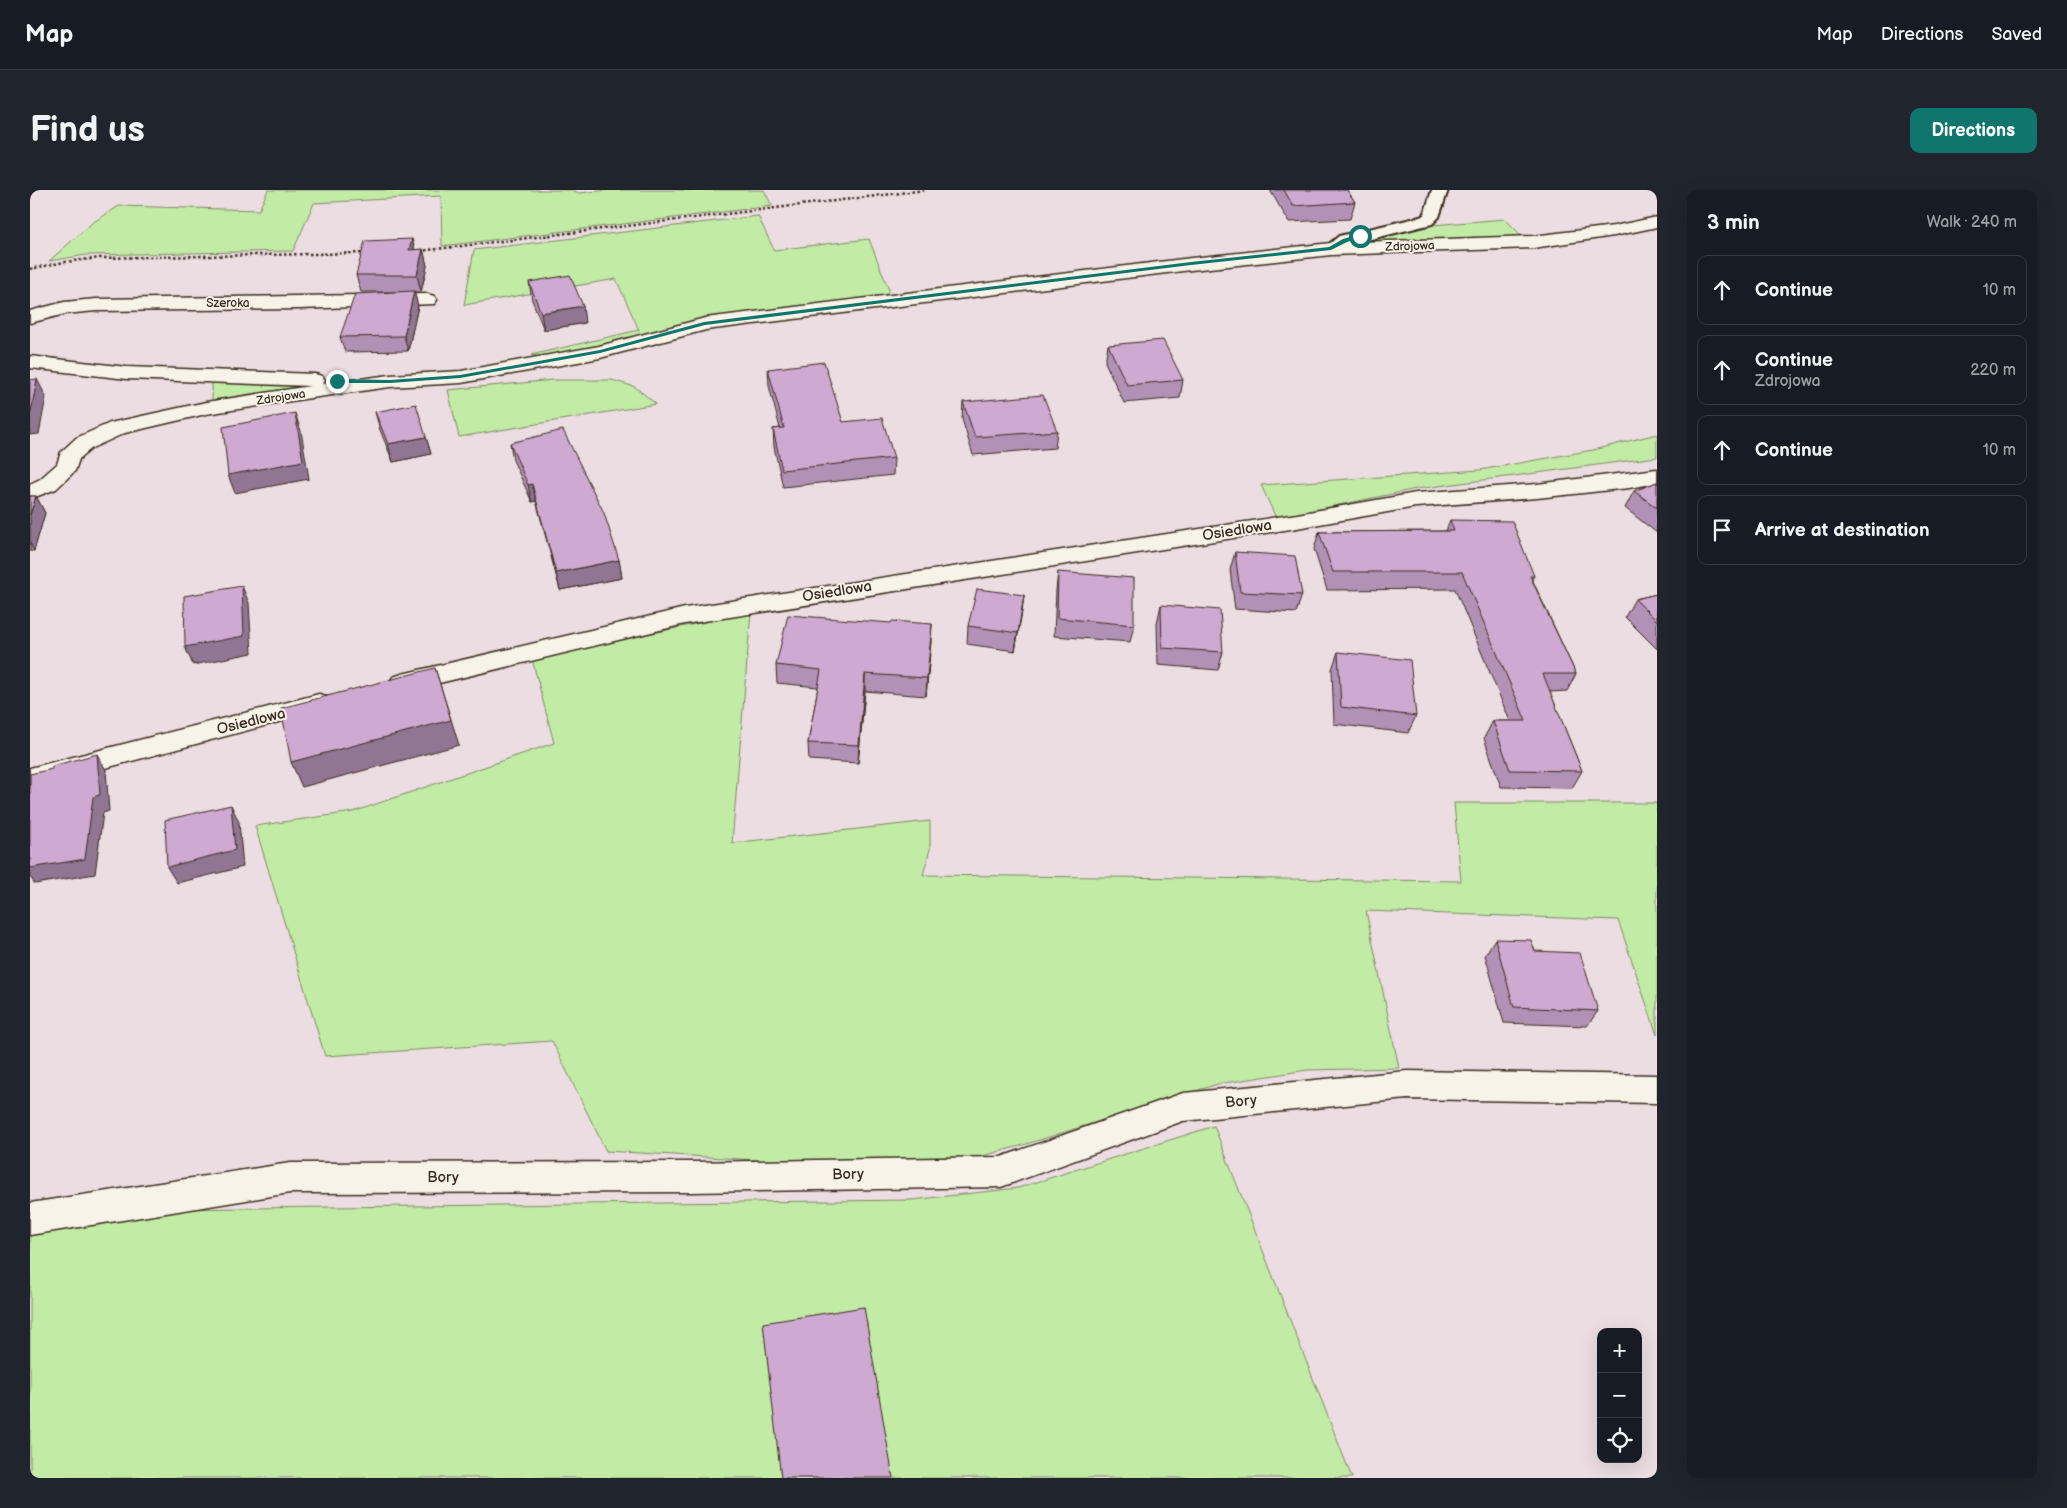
<!DOCTYPE html>
<meta charset="utf-8">
<style>
:root{--surface:#171b24;--page:#20242c;--text:#f1f3f6;--muted:#9ea1a6;--line:#363941;--accent:#0f766e}
body{margin:0;font-family:"Balsamiq Sans",sans-serif;background:var(--page);color:var(--text)}
.controls{position:absolute;right:15px;bottom:15px;display:grid;overflow:hidden;border-radius:10px;box-shadow:0 5px 20px #0002}
.controls button{width:45px;height:45px;display:grid;place-items:center;padding:0;border:0;border-bottom:1px solid var(--line);background:var(--surface);color:var(--text);font:25px sans-serif}
.stop{position:absolute;width:15px;height:15px;margin:-11px;border:4px solid #0f766e;border-radius:50%;background:#fff}
.stop.end{background:#0f766e;border-color:#fff;box-shadow:0 1px 5px #0008}
.list{margin:0;padding:0;list-style:none}
h2{display:flex;justify-content:space-between;align-items:center;height:65px;margin:0;padding:0 20px;font-size:21px}
h2 small{font-size:16px;font-weight:400;color:var(--muted)}
.list li{display:grid;grid-template-columns:32px 1fr auto;gap:15px;align-items:center;box-sizing:border-box;height:70px;margin:0 10px 10px;padding:0 10px;border:1px solid var(--line);border-radius:10px}
.list b{display:block;font-size:19px;white-space:nowrap}
.list p{margin:0;font-size:16px;white-space:nowrap;color:var(--muted)}
.list em{font-size:16px;font-style:normal;color:var(--muted)}
.icon{flex:none;width:28px;height:28px;fill:none;stroke:currentColor;stroke-width:2;stroke-linecap:round;stroke-linejoin:round}
.map{position:relative;flex:none;width:1627px;height:1288px;overflow:hidden;border-radius:10px}
header{display:flex;align-items:center;gap:30px;box-sizing:border-box;height:70px;padding:0 25px;background:var(--surface);border-bottom:1px solid var(--line)}
header strong{font-size:24px}
nav{display:flex;gap:28px;margin-inline-start:auto;font-size:18px}
.intro{display:flex;align-items:center;justify-content:space-between;box-sizing:border-box;height:120px;padding:0 30px}
h1{margin:0;font-size:35px}
.button{padding:12px 22px;border-radius:10px;background:var(--accent);color:#fff;font-size:18px;font-weight:700}
main{display:flex;gap:30px;padding:0 30px}
aside{flex:1;background:var(--surface);border-radius:10px;box-shadow:0 5px 20px #0002}
.map>svg:first-child{display:block}
</style>
<header>
<strong>Map</strong>
<nav><a>Map</a><a>Directions</a><a>Saved</a></nav>
</header>
<div class="intro"><h1>Find us</h1><a class="button">Directions</a></div>
<main>
<div class="map">
<svg width="1627" height="1288" viewBox="0 0 1627 1288">
<rect width="100%" height="100%" fill="#ebdde1"/>
<filter id="ink" filterUnits="userSpaceOnUse"><feTurbulence type="fractalNoise" baseFrequency=".02" numOctaves="2"/><feDisplacementMap in="SourceGraphic" scale="10" xChannelSelector="R" yChannelSelector="G"/><feConvolveMatrix kernelMatrix="1 2 1 2 8 2 1 2 1" color-interpolation-filters="sRGB"/></filter>
<g filter="url(#ink)">
<!-- green -->
<path fill="#c2eba6" stroke="#7e8a62" d="M238,0H542L549,3L579,0H734L742,16L412,56L411,6L284,13L263,61L56,65L19,71L62,33L89,16L229,20Z
M728,26L744,60L839,49L859,100L854,106L515,167L501,165L609,140L586,89L434,115L444,60Z
M1475,29L1495,49L1342,54L1336,51L1340,47L1402,35Z
M523,190H582L605,197L626,214L429,247L418,200Z
M182,192L272,194L271,199L182,212Z
M1627,244V267L1386,299L1246,328L1231,295L1450,280L1563,260Z
M721,422L702,653L900,631V659L893,685L1431,691L1424,613H1627V845L1588,730L1336,721L1369,878L1277,880L1188,894L990,956L937,970L812,975L576,961L522,851L295,866L225,636L323,622L524,553L502,469Z
M1184,936L1322,1288H0V1044L140,1019L882,1010L988,998Z"/>
<g fill="none" stroke-linecap="round" stroke-linejoin="round">
<!-- service casing -->
<g stroke="#3b2a1e" stroke-width="4">
<path id="service" d="M1402,0H1418L1409,27L1402,34L1321,54L1301,64L1295,63L1293,59L1309,46L1390,27L1394,25Z"/>
</g>
<!-- minor casing -->
<g stroke="#3b2a1e" stroke-width="3">
<path id="minor" d="M1627,27V37L1584,46L1503,58L1301,65L1161,80L676,140L570,168L431,193L360,197L281,208L176,224L95,243L62,258L49,269L45,281L26,299L0,309V294L10,289L27,274L31,262L46,248L80,233L176,212L280,196L97,189L0,178V166L97,177L285,184L292,186L295,190L292,194L360,185L431,181L569,156L675,128L1161,68L1301,53L1503,46L1584,36Z
M397,104L404,106L407,110L404,114L269,119L66,121L35,124L0,133V121L34,112L66,109Z
M1627,279V293L1599,298L1507,308L1386,317L1267,338L655,434L372,502L363,499L359,493L363,487L372,484L655,418L1267,324L1386,303L1507,294Z
M289,504L298,507L302,513L298,519L0,598V578Z
M1377,881L1627,885V913L1377,909L1153,931L971,997L662,1002L260,1003L0,1045V1013L260,973L662,972L971,967L1153,903Z"/>
</g>
<!-- path -->
<path stroke="#3b2a1e" stroke-width="2.5" stroke-dasharray="2.5 2.5" stroke-linecap="butt" d="M390,61L895,0
M0,79L34,72L70,68L336,63"/>
<!-- service -->
<use href="#service" fill="#f7f3e8" fill-rule="evenodd"/>
<!-- minor -->
<use href="#minor" fill="#f7f3e8" fill-rule="evenodd"/>
</g>
<!-- wall -->
<path fill="#b191b5" stroke="#3b2a1e" d="M1241,0H1317L1325,12L1320,29L1259,32L1241,2Z
M382,49L385,60L393,59L397,76L391,102H384L388,116L378,161L315,162L310,147L366,102H331L326,85Z
M499,92L555,133L514,140L502,110Z
M1078,155L1153,190L1150,208L1094,213L1075,172Z
M738,179L864,268L863,285L753,297L744,257L743,239L750,238L739,196Z
M933,212L1027,241L1025,258L943,265L932,229Z
M345,222L396,247L401,264L363,272L350,240Z
M480,253L589,370L592,388L530,400L506,311L502,312L483,270Z
M1627,292V343L1595,318L1604,301Z
M0,306H6L15,323L4,361H0Z
M1420,330L1504,386L1502,389L1546,484L1537,501L1520,502L1552,581L1542,598L1471,597L1454,548L1463,531H1480L1425,399L1297,400L1284,359L1289,342L1416,341Z
M1205,362L1272,405L1266,423L1205,419L1200,380Z
M1028,382L1104,435L1100,452L1024,446L1026,400Z
M1627,404V459L1595,427L1605,409Z
M994,405L985,461L937,454L938,436Z
M1131,415L1193,462L1188,480L1128,475L1127,433Z
M901,451L896,506L835,501L828,573L779,570L778,553L788,497L747,493L746,475Z
M1308,462L1386,526L1378,543L1304,534L1302,479Z
M1465,749L1505,761L1568,821L1557,836L1474,833L1455,765Z"/>
<!-- shaded-wall -->
<path fill="#907693" stroke="#3b2a1e" d="M382,49L386,66L379,60Z
M393,59L397,76L391,102L387,85Z
M384,101L388,116L378,161L374,146Z
M553,116L555,133L514,140L511,123Z
M7,189L16,207L9,244L0,245V227Z
M265,223L271,241L279,289L205,303L198,285Z
M396,247L401,264L363,272L358,254Z
M502,294L506,311L502,312L498,295Z
M6,306L15,323L4,361L0,353V325Z
M589,370L592,388L530,400L526,383Z
M212,396L219,413L222,463L163,475L155,457Z
M994,405L992,422L985,461L988,443Z
M902,434L901,451L896,506L897,488Z
M405,478L429,555L272,597L261,572Z
M835,484V501L828,573L829,555Z
M67,564L76,580L79,621L73,623L65,684L5,694L0,687V678Z
M201,615L209,632L213,677L147,693L137,677Z"/>
<!-- building -->
<path fill="#cea9d2" stroke="#3b2a1e" d="M1254,0H1317L1325,12L1263,16Z
M382,49L379,60L393,59L387,85H326L335,51Z
M540,85L553,116L511,123L499,92Z
M384,101L374,146L310,147L325,104Z
M1133,150L1153,190L1097,195L1078,155Z
M794,172L813,232L852,228L864,268L752,280L743,239L754,238L738,179Z
M7,189L0,227V190Z
M1013,205L1027,241L945,247L933,212Z
M386,214L396,247L358,254L345,222Z
M265,223L273,271L198,285L193,237Z
M533,240L574,323L589,370L526,383L502,294L498,295L480,253Z
M1627,292V318L1604,301Z
M0,306H6L0,325Z
M1420,330L1482,331L1504,386H1500L1546,484H1513L1552,581L1480,580L1463,531H1496L1432,382H1303L1289,342L1424,341Z
M1205,362L1265,366L1272,405L1210,402Z
M1028,382L1104,388V435L1027,428Z
M212,396L214,446L155,457L154,406Z
M947,399L994,405L988,443L938,436Z
M1627,404V431L1605,409Z
M1131,415L1190,420L1193,462L1132,458Z
M758,425L861,433L862,431L902,434L897,488L835,484L829,555L778,553L791,480L746,475Z
M1308,462L1380,470L1386,526L1311,517Z
M405,478L421,530L261,572L251,518Z
M67,564L70,605L63,607L55,669L0,678V584L22,579V576Z
M201,615L205,660L137,677L135,630Z
M1465,749L1501,750L1505,761L1550,763L1568,821L1484,817Z
M834,1117L863,1288H751L733,1133Z"/>
</g>
<!-- route -->
<path fill="#0f766e" d="M1330,44L1332,47L1317,52L1301,60L1161,75L675,135L570,163L430,188L360,193H307L304,191L307,189L360,190L430,185L570,160L674,132L1161,72L1299,57L1313,49Z"/>
<g text-anchor="middle" stroke-width="4" stroke-linejoin="round" paint-order="stroke">
<!-- far-street labels -->
<g font-size="12" fill="#3b2a1e" stroke="#f7f3e8">
<text transform="translate(1380 56) rotate(-2)" y="4">Zdrojowa</text>
<text x="198" y="117">Szeroka</text>
<text transform="translate(251 207) rotate(-9)" y="4">Zdrojowa</text>
</g>
<!-- street labels -->
<g font-size="15" fill="#3b2a1e" stroke="#f7f3e8">
<text transform="translate(1207 340) rotate(-9)" y="5">Osiedlowa</text>
<text transform="translate(807 401) rotate(-9)" y="5">Osiedlowa</text>
<text transform="translate(221 531) rotate(-14)" y="5">Osiedlowa</text>
<text transform="translate(1211 911) rotate(-5)" y="5">Bory</text>
<text transform="translate(818 984) rotate(-1)" y="5">Bory</text>
<text x="413" y="992">Bory</text>
</g>
</g>
</svg>
<div class="controls">
<button>+</button>
<button>−</button>
<button><svg class="icon" aria-label="locate" viewBox="0 0 24 24"><circle cx="12" cy="12" r="6"/><path d="M12 2v4M12 18v4M2 12h4M18 12h4"/></svg></button>
</div>
<div class="stop" style="left:1330px;top:46px"></div>
<div class="stop end" style="left:307px;top:191px"></div>
</div>
<aside>
<h2>3 min<small>Walk · 240 m</small></h2>
<ul class="list">
<li><svg class="icon" aria-label="ahead" viewBox="0 0 24 24"><path d="M12 20V5M6 11l6-6 6 6"/></svg><div><b>Continue</b></div><em>10 m</em></li>
<li><svg class="icon" aria-label="ahead" viewBox="0 0 24 24"><path d="M12 20V5M6 11l6-6 6 6"/></svg><div><b>Continue</b><p>Zdrojowa</p></div><em>220 m</em></li>
<li><svg class="icon" aria-label="ahead" viewBox="0 0 24 24"><path d="M12 20V5M6 11l6-6 6 6"/></svg><div><b>Continue</b></div><em>10 m</em></li>
<li><svg class="icon" aria-label="arrive" viewBox="0 0 24 24"><path d="M6 21V4h12l-3 4 3 4H6"/></svg><div><b>Arrive at destination</b></div></li>
</ul>
</aside>
</main>
